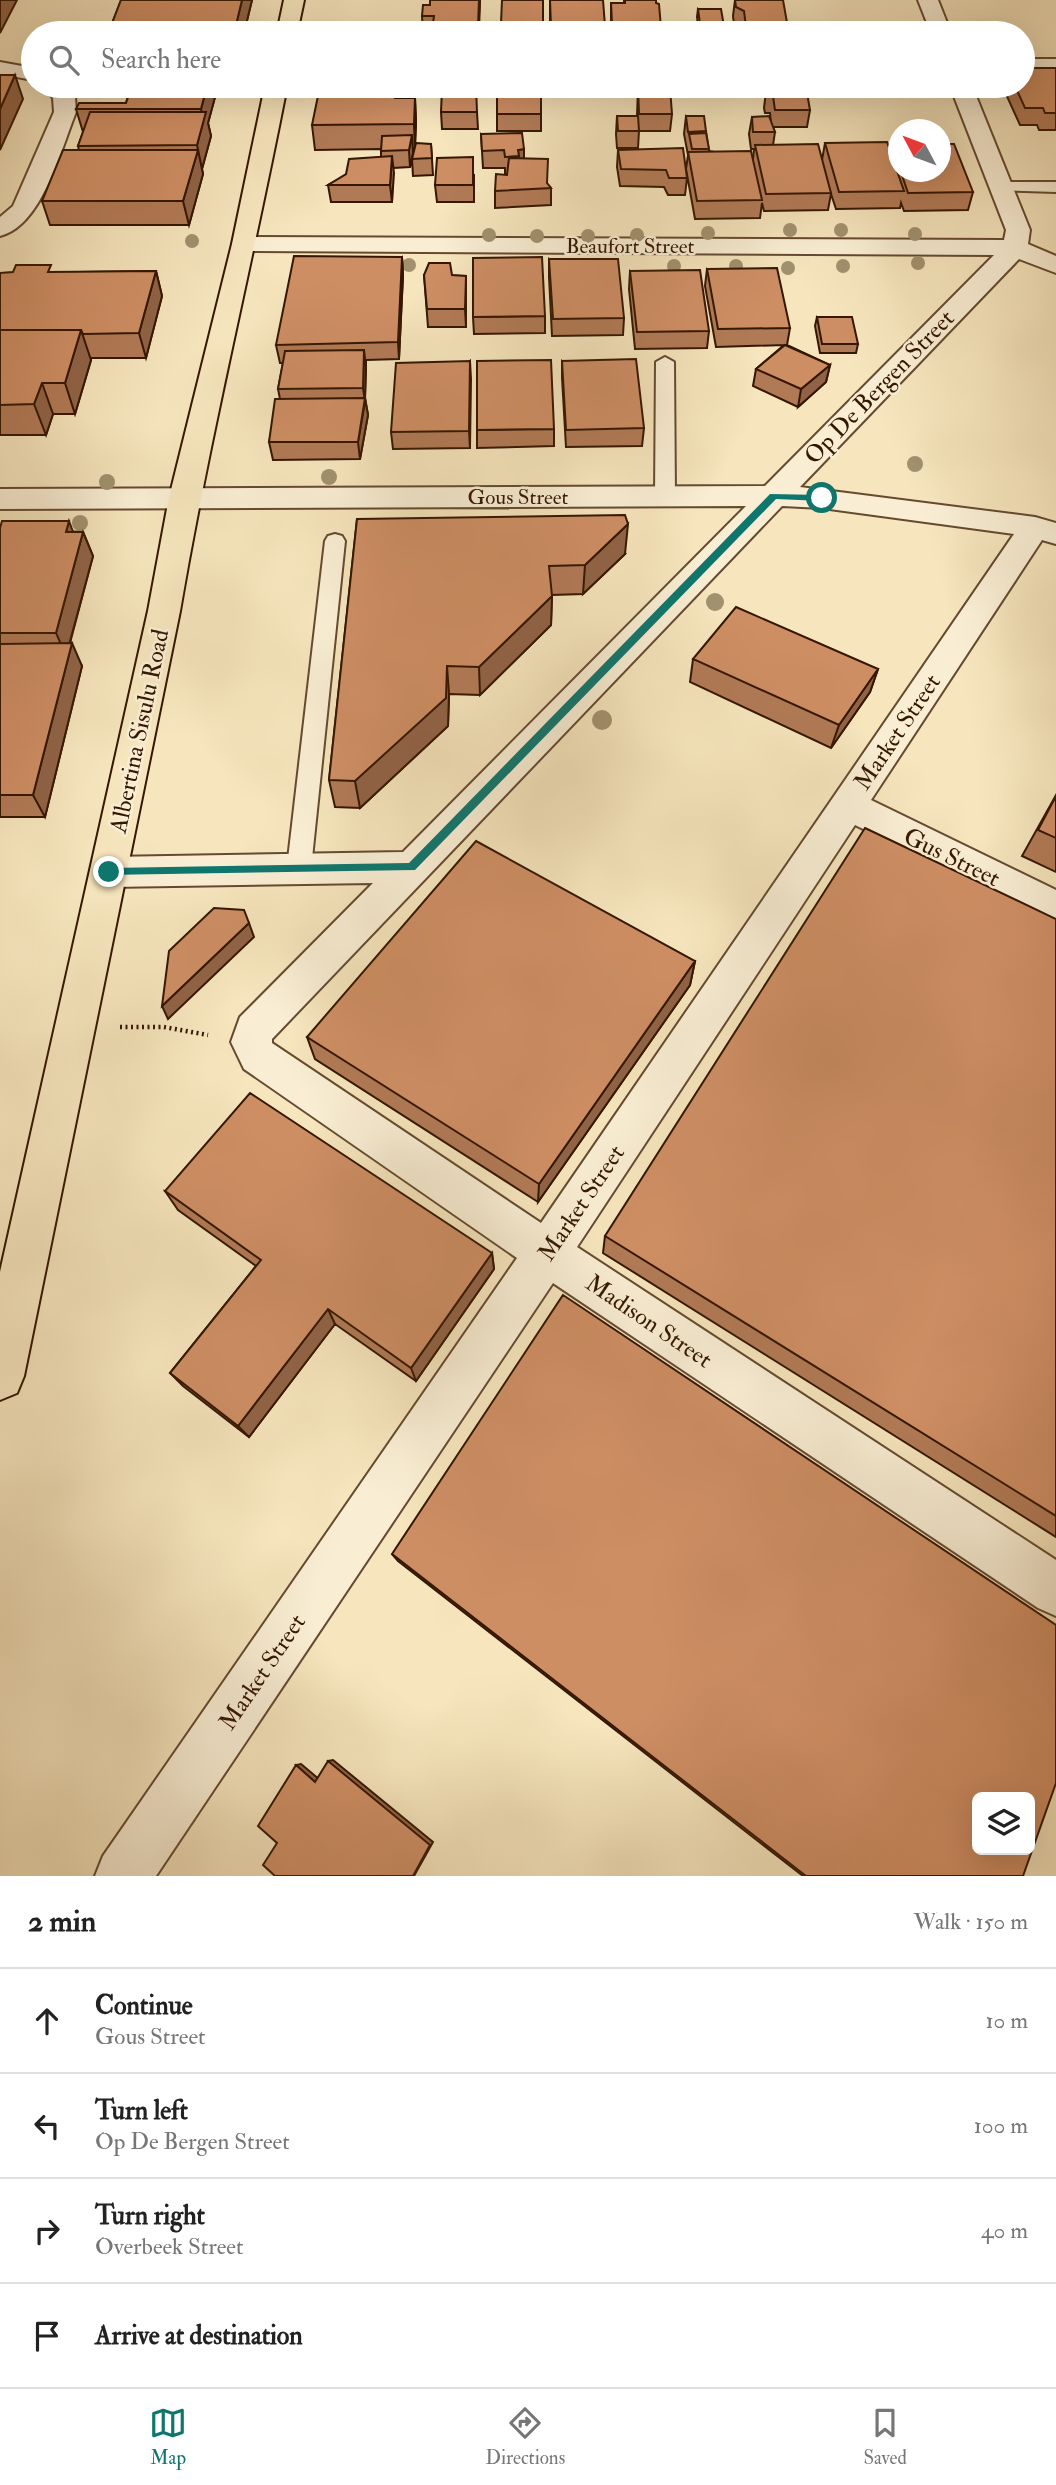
<!DOCTYPE html>
<meta charset="utf-8">
<style>
:root{--surface:#fff;--page:#f6f6f6;--text:#222;--muted:#767676;--line:#e0e0e0;--accent:#0f766e}
body{margin:0;font-family:"IM FELL Double Pica",serif;background:var(--page);color:var(--text)}
.controls{position:absolute;right:21px;bottom:21px;display:grid;overflow:hidden;border-radius:10px;box-shadow:0 7px 28px #0002}
.controls button{width:63px;height:63px;display:grid;place-items:center;padding:0;border:0;border-bottom:2px solid var(--line);background:var(--surface);color:var(--text);font:35px sans-serif}
.compass{position:absolute;left:888px;top:119px;width:63px;height:63px;border-radius:50%;background:var(--surface);box-shadow:0 7px 28px #0002;rotate:311deg}
.stop{position:absolute;width:21px;height:21px;margin:-16px;border:5px solid #0f766e;border-radius:50%;background:#fff}
.stop.end{background:#0f766e;border-color:#fff;box-shadow:0 2px 7px #0008}
.list{margin:0;padding:0;list-style:none}
h2{display:flex;justify-content:space-between;align-items:center;height:91px;margin:0;padding:0 28px;font-size:30px}
h2 small{font-size:23px;font-weight:400;color:var(--muted)}
.list li{display:grid;grid-template-columns:46px 1fr auto;gap:21px;align-items:center;box-sizing:border-box;height:105px;padding:0 28px;border-top:2px solid var(--line)}
.list b{display:block;font-size:26px;white-space:nowrap}
.list p{margin:0;font-size:23px;white-space:nowrap;color:var(--muted)}
.list em{font-size:23px;font-style:normal;color:var(--muted)}
.icon{flex:none;width:38px;height:38px;fill:none;stroke:currentColor;stroke-width:2;stroke-linecap:round;stroke-linejoin:round}
.map{position:relative;flex:none;width:1056px;height:1876px;overflow:hidden}
.search{position:absolute;background:var(--surface);box-shadow:0 7px 28px #0002;left:21px;right:21px;top:21px;height:77px;display:flex;align-items:center;gap:18px;box-sizing:border-box;padding:0 24px;border-radius:38px;color:var(--muted);font-size:26px}
.sheet{height:511px;background:var(--surface)}
nav{display:flex;justify-content:space-around;align-items:center;box-sizing:border-box;height:98px;border-top:2px solid var(--line);background:var(--surface);font-size:19px;color:var(--muted)}
nav a{display:grid;justify-items:center;gap:4px}
nav .on{color:var(--accent)}
.map>svg:first-child{display:block}
</style>
<div class="map">
<svg width="1056" height="1876" viewBox="0 0 1056 1876">
<rect width="100%" height="100%" fill="#f6e5bd"/>
<filter id="stains"><feTurbulence type="fractalNoise" baseFrequency=".00286" numOctaves="4"/><feColorMatrix values="0 0 0 0 .2 0 0 0 0 .09 0 0 0 0 .02 0 0 0 .5 -.17"/></filter>
<radialGradient id="worn" r=".72"><stop offset=".6" stop-color="#630" stop-opacity="0"/><stop offset="1" stop-color="#630" stop-opacity=".3"/></radialGradient>
<g fill="none" stroke-linecap="round" stroke-linejoin="round">
<!-- service casing -->
<g stroke="#654a2f" stroke-width="4">
<path id="service" d="M1001,182H1056V192L996,190L993,187L996,184Z
M665,357L674,362L675,497L672,501H658L655,497L656,362Z
M335,534L342,536L345,541L311,868L307,875L299,878L291,875L287,868L325,541L328,536Z"/>
</g>
<!-- minor casing -->
<g stroke="#654a2f" stroke-width="4">
<path id="minor" d="M918,0H938L951,33H931Z
M1023,59H1056V71H1023Z
M0,62L33,68V80L0,74Z
M44,86H66L75,97L76,112C61,149 42,226 0,236V217L13,206L54,112L53,98Z
M950,86H972L1030,230L1028,244L1056,256V273L1019,259L800,487L1035,517L1056,523V544L1042,540L871,800L1056,890V924L855,825L577,1247L1056,1560V1616L1038,1608L553,1283L156,1876H95L103,1856L517,1258L244,1069L231,1042L240,1017L373,883L109,887L96,883L90,872L96,861L109,857L403,852L746,506L0,509V489L765,486L994,255L244,251L235,249L232,244L235,239L244,237L1004,240L1006,230ZM782,506L822,508L1014,534L541,1223L272,1043V1039Z"/>
</g>
<!-- primary casing -->
<g stroke="#351700" stroke-width="4">
<path id="primary" d="M284,0H304L297,33H277Z
M265,86H287C253,261 210,435 180,611L24,1376L17,1393L0,1400V1272L148,611L169,498L232,244Z"/>
</g>
<!-- path -->
<path stroke="#351700" stroke-width="4.5" stroke-dasharray="2 3.5" stroke-linecap="butt" d="M120,1027H164L208,1035"/>
<!-- service -->
<use href="#service" fill="#f9eed4" fill-rule="evenodd"/>
<!-- minor -->
<use href="#minor" fill="#f9eed4" fill-rule="evenodd"/>
<!-- primary -->
<use href="#primary" fill="#f6e5bd" fill-rule="evenodd"/>
</g>
<!-- trees -->
<g fill="#a1916e">
<circle cx="790" cy="230" r="7"/>
<circle cx="841" cy="230" r="7"/>
<circle cx="708" cy="233" r="7"/>
<circle cx="915" cy="234" r="7"/>
<circle cx="489" cy="235" r="7"/>
<circle cx="637" cy="235" r="7"/>
<circle cx="537" cy="236" r="7"/>
<circle cx="588" cy="236" r="7"/>
<circle cx="192" cy="241" r="7"/>
<circle cx="918" cy="263" r="7"/>
<circle cx="409" cy="265" r="7"/>
<circle cx="674" cy="266" r="7"/>
<circle cx="736" cy="266" r="7"/>
<circle cx="843" cy="266" r="7"/>
<circle cx="788" cy="268" r="7"/>
<circle cx="915" cy="464" r="8"/>
<circle cx="329" cy="477" r="8"/>
<circle cx="107" cy="482" r="8"/>
<circle cx="80" cy="523" r="8"/>
<circle cx="715" cy="602" r="9"/>
<circle cx="602" cy="720" r="10"/>
</g>
<!-- wall -->
<path fill="#b17a56" stroke="#351700" stroke-width="2" d="M121,0H252L244,33H113L111,26Z
M480,0L479,33H423L422,16Z
M543,0V33H502L501,23Z
M550,0L605,26L604,33H550Z
M624,0L661,28V33H611V3H624Z
M735,0L788,28V33H742V27L734,24L733,16Z
M698,9L725,32V33H699L697,17Z
M1023,68H1056V130H1039L1037,125H1020L1005,92L1007,86H1023Z
M96,86H218L208,123L211,136L202,169L203,174L189,225H50L42,201L79,150L78,146L83,132L76,109L126,103L128,96H99Z
M769,87L810,110L807,127H773L775,132L773,145L822,160L825,143L890,150L891,145L899,144V172H941L973,192L968,210L904,211L901,203L900,208L836,209L831,194L828,210L764,211L762,203L760,218L695,219L686,169L688,155L684,134L686,116L706,131L709,151L753,159L754,149H751L749,134L752,117L771,123L770,113H765L764,108L766,91H768Z
M541,88V131H497V114L525,95Z
M638,88L672,114L670,131H639L638,148H617L616,134L617,116H637Z
M398,98H415L416,122L415,145L431,144L433,175L413,176L412,159L415,148H413V153L410,167L393,168L392,202H331L328,185L381,157V149L315,150L312,125Z
M441,112H477L478,129H442Z
M481,134L524,158L551,188V205L495,208V191L507,174H505V168H483Z
M618,150L687,178L685,195H668L664,187L620,186L617,167Z
M474,175V202H437L435,185Z
M402,257L403,275L399,359L366,360V367L365,398L368,415L360,459L273,460L269,442L280,399L278,389L283,363H280L276,345Z
M549,259L624,318L623,335L552,336L549,277Z
M707,269L790,328L787,345L830,365L826,382L798,407L753,386L756,369L784,345L716,347L705,286Z
M156,271L162,296L146,358H91V360L75,414H53L46,435H0V273Z
M630,271L709,331L707,348L635,349L629,289Z
M424,275L466,276V327H428Z
M545,316V333L474,334L473,317Z
M817,317L858,344L856,353H820L815,326Z
M470,361V448L393,449L391,432Z
M562,361L644,428L642,446L566,447L562,378Z
M554,429V446L477,448V430Z
M357,519L625,554L583,594L552,595L551,625L480,695L449,694L448,726L360,808L335,807L329,780Z
M0,528L83,532L93,556L70,643L82,666L45,817H0Z
M693,659L878,669L870,692L831,748L690,682Z
M1056,795V872L1022,856Z
M1056,919V1537L603,1253L605,1236Z
M695,961L690,985L538,1202L315,1059L307,1037Z
M165,1191L492,1253L494,1269L416,1381L335,1324L249,1437L183,1386L170,1373L256,1266L178,1210Z
M392,1554L1023,1876H803L398,1561Z"/>
<!-- shaded-wall -->
<path fill="#906346" stroke="#351700" stroke-width="2" d="M0,0H17L0,33Z
M242,0H252L244,33H237L236,25Z
M479,0H480L478,33V27Z
M15,75L23,99L0,150V109Z
M207,86H218L208,123L211,136L202,169L197,145L203,122L201,109Z
M396,86H398L397,122L395,98Z
M415,98L416,122L415,148L414,124Z
M412,135L413,153L410,167L409,150Z
M524,149V166L519,167L518,150Z
M198,150L203,174L189,225L183,201Z
M392,156L394,173L392,202L390,185Z
M402,257L403,275L399,359L398,342Z
M156,271L162,296L146,358L139,333Z
M466,276V327L465,309Z
M81,330L91,360L75,414L65,383Z
M364,350L366,367L365,398L368,415L360,459L358,442L365,402L363,388Z
M470,361L471,379L470,448L469,431Z
M830,365L826,382L798,407L801,389Z
M42,383L53,414L46,435L34,404Z
M69,521L78,545L66,532Z
M628,524L625,554L583,594L585,565Z
M83,532L93,556L66,656L56,633Z
M552,596L551,625L480,695L479,667Z
M72,643L82,666L45,817L33,795Z
M447,666L449,694L448,726L360,808L355,781Z
M878,669L870,692L831,748L839,725Z
M249,923L254,937L168,1019L162,1006Z
M695,961L690,985L538,1202L539,1184Z
M492,1253L494,1269L416,1381L411,1368Z
M328,1309L335,1324L249,1437L238,1426Z
M333,1760L433,1842L414,1876L328,1761Z
M301,1764L320,1780L315,1782L296,1765Z"/>
<!-- building -->
<path fill="#ce8e64" stroke="#351700" stroke-width="2" fill-rule="evenodd" d="M121,0H242L236,25L111,26Z
M430,0H479L478,27H437V23H433L434,16H422L423,5H430Z
M502,0H543V23H501Z
M550,0H603L605,26H551Z
M625,0H656V3L659,4L661,28H641V24H612L611,3H625Z
M735,0H783L788,28L746,27L744,11L736,7Z
M698,9H721L725,32H701Z
M1023,68H1056V113H1045L1043,108H1025L1015,86H1023V75H1026Z
M0,75H15L0,109Z
M132,86H207L201,109H76L79,103H126Z
M320,86H396L395,98H415L414,124L312,125Z
M476,87L477,112H441L442,88Z
M769,87H806L810,110H775L773,96H767L766,91H771Z
M528,88H541V114H497V95H525Z
M638,88H670L672,114H639Z
M90,112H206L197,145L78,146Z
M617,116H638L639,131H618Z
M686,116H704L706,131L688,132Z
M769,116L775,132H753L752,117Z
M522,133L524,149L518,150L519,156L505,157L504,150L482,151L481,134Z
M706,133L709,149H692L689,134Z
M412,135L409,150L381,151L382,136Z
M887,142L904,191L839,192L825,143Z
M416,143L431,144L432,158L412,159Z
M818,144L831,193L766,194L755,145Z
M899,144V165L891,145Z
M941,144H954L973,192L908,193L901,172H941Z
M683,148L687,178H669L666,170L621,169L618,150Z
M63,150H198L183,201H42Z
M751,151L762,200L697,201L688,152Z
M392,156L390,185H328L346,174L349,159Z
M473,157V185H435L437,158Z
M509,158L548,159L547,183L551,188L495,191L496,174L507,175Z
M294,256L402,257L398,342L276,345Z
M542,257L545,316L473,317V258Z
M549,259H618L624,318L553,319Z
M429,263H450L452,275L466,276L465,309H427L424,275Z
M16,265H51L48,272L156,271L139,333L83,334L81,330H0V273L13,272Z
M777,268L790,328L718,329L707,269Z
M700,270L709,331L637,332L630,271Z
M817,317H852L858,344H822Z
M0,330H81L65,383H42L34,404L0,405Z
M785,345L830,365L801,389L756,369Z
M364,350L363,388L278,389L285,351Z
M636,359L644,428L566,430L562,361Z
M551,360L554,429L477,430V361Z
M470,361L469,431L391,432L396,363Z
M365,398L358,442H269L275,399Z
M625,515L628,524L585,565L549,566L552,596L479,667L447,666L446,698L355,781L329,780L357,519Z
M2,521H69L66,532H83L56,633H0V528Z
M736,607L878,669L839,725L693,659Z
M72,643L33,795H0V644Z
M1056,796V838L1038,830Z
M865,828L1056,919V1516L605,1236Z
M476,841L695,961L539,1184L307,1037Z
M214,908L244,910L249,923L162,1006L169,951Z
M250,1093L492,1253L411,1368L328,1309L238,1426L170,1373L261,1260L165,1191Z
M563,1295L1056,1625V1783L1023,1876H806L392,1554ZM977,1797H1030V1850H977Z
M328,1761L430,1845L413,1876H275L263,1865L277,1843L258,1826L296,1765L315,1782Z"/>
<!-- route -->
<path fill="#0f766e" d="M770,494L822,495L827,498L822,501L776,499L415,870L105,875L104,872L109,868L409,863Z"/>
<g text-anchor="middle" stroke-width="5" stroke-linejoin="round" paint-order="stroke">
<!-- far-street labels -->
<g font-size="21" fill="#351700" stroke="#f9eed4">
<text x="630" y="253">Beaufort Street</text>
<text x="518" y="504">Gous Street</text>
</g>
<!-- street labels -->
<g font-size="24" fill="#351700" stroke="#f9eed4">
<text transform="translate(879 387) rotate(-46)" y="8">Op De Bergen Street</text>
<text transform="translate(139 731) rotate(-78)" y="8">Albertina Sisulu Road</text>
<text transform="translate(897 732) rotate(-56)" y="8">Market Street</text>
<text transform="translate(952 857) rotate(26)" y="8">Gus Street</text>
<text transform="translate(581 1203) rotate(-56)" y="8">Market Street</text>
<text transform="translate(649 1321) rotate(34)" y="8">Madison Street</text>
<text transform="translate(262 1672) rotate(-56)" y="8">Market Street</text>
</g>
</g>
<rect width="100%" height="100%" filter="url(#stains)"/>
<rect width="100%" height="100%" fill="url(#worn)"/>
</svg>
<div class="controls">
<button><svg class="icon" aria-label="layers" viewBox="0 0 24 24"><path d="M12 4l9 5-9 5-9-5zM3 14l9 5 9-5"/></svg></button>
</div>
<svg class="compass" viewBox="-18 -18 36 36"><path d="M0-13l5 13h-10z" fill="#e53935"/><path d="M0 13l5-13h-10z" fill="#767676"/></svg>
<div class="stop" style="left:822px;top:498px"></div>
<div class="stop end" style="left:109px;top:872px"></div>
<div class="search"><svg class="icon" aria-label="search" viewBox="0 0 24 24"><circle cx="10" cy="10" r="6"/><path d="M15 15l6 6"/></svg>Search here</div>
</div>
<section class="sheet">
<h2>2 min<small>Walk · 150 m</small></h2>
<ul class="list">
<li><svg class="icon" aria-label="ahead" viewBox="0 0 24 24"><path d="M12 20V5M6 11l6-6 6 6"/></svg><div><b>Continue</b><p>Gous Street</p></div><em>10 m</em></li>
<li><svg class="icon" aria-label="left" viewBox="0 0 24 24"><path d="M17 20v-9H6M10 6l-5 5 5 5"/></svg><div><b>Turn left</b><p>Op De Bergen Street</p></div><em>100 m</em></li>
<li><svg class="icon" aria-label="right" viewBox="0 0 24 24"><path d="M7 20v-9h11M14 6l5 5-5 5"/></svg><div><b>Turn right</b><p>Overbeek Street</p></div><em>40 m</em></li>
<li><svg class="icon" aria-label="arrive" viewBox="0 0 24 24"><path d="M6 21V4h12l-3 4 3 4H6"/></svg><div><b>Arrive at destination</b></div></li>
</ul>
</section>
<nav>
<a class="on"><svg class="icon" aria-label="map" viewBox="0 0 24 24"><path d="M3 6l6-2 6 2 6-2v14l-6 2-6-2-6 2zM9 4v14M15 6v14"/></svg>Map</a>
<a><svg class="icon" aria-label="directions" viewBox="0 0 24 24"><path d="M12 3l9 9-9 9-9-9zM9 14v-3h6M13 9l2 2-2 2"/></svg>Directions</a>
<a><svg class="icon" aria-label="saved" viewBox="0 0 24 24"><path d="M7 4h10v16l-5-4-5 4z"/></svg>Saved</a>
</nav>
